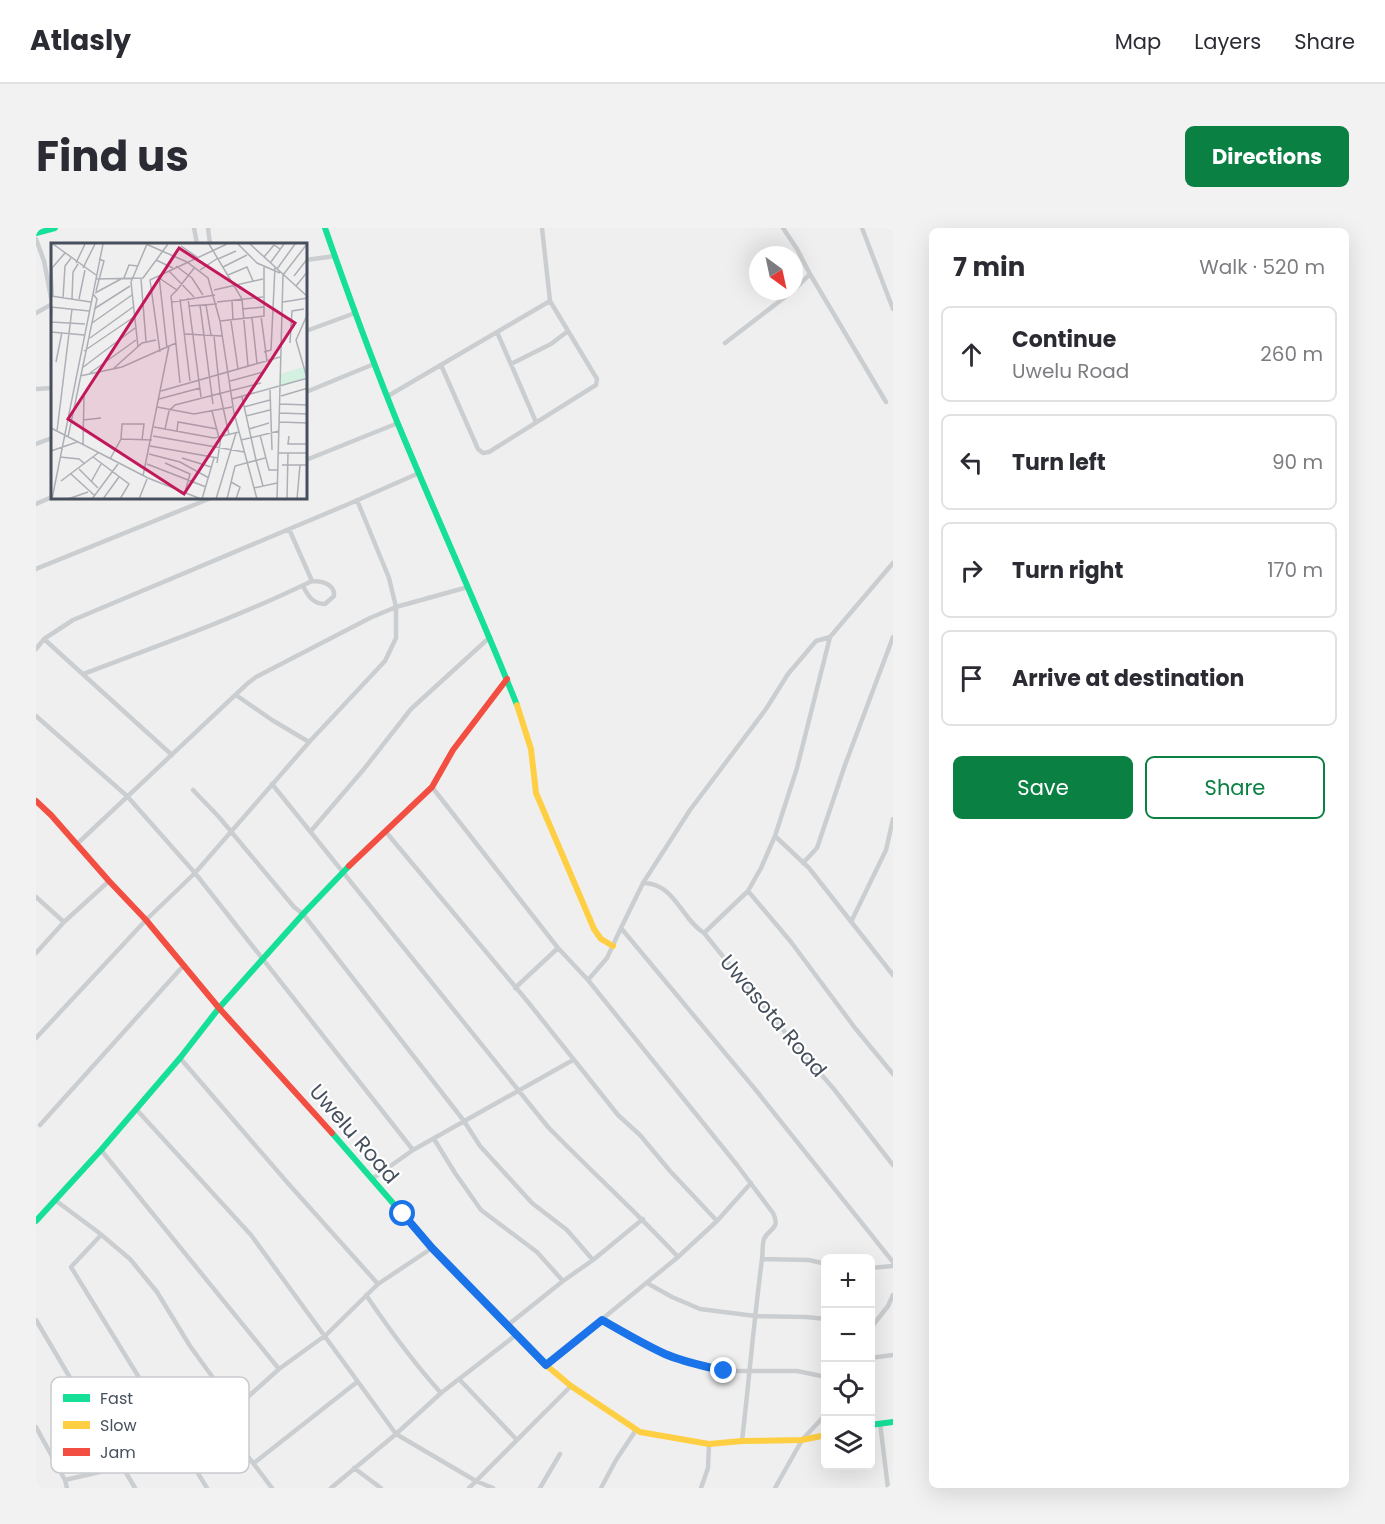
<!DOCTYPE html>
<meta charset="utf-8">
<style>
:root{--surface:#fff;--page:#f2f2f3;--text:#2b2b33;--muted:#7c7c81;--line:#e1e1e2;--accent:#0b8043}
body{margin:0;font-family:Poppins,sans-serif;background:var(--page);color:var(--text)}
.controls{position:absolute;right:18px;bottom:18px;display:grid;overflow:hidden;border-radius:9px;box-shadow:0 6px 24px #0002}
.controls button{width:54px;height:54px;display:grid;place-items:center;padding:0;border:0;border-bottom:2px solid var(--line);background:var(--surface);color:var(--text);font:30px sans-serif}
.compass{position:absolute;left:713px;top:18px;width:54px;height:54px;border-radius:50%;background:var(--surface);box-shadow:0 6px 24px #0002;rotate:147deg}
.stop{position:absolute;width:18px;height:18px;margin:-14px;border:4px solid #1a73e8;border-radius:50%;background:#fff}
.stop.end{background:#1a73e8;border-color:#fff;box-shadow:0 2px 6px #0008}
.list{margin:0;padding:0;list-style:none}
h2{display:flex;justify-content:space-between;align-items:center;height:78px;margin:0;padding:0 24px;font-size:26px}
h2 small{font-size:20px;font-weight:400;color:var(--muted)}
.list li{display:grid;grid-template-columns:39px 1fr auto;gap:18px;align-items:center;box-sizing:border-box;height:96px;margin:0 12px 12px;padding:0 12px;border:2px solid var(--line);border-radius:9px}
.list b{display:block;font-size:22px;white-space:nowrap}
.list p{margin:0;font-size:20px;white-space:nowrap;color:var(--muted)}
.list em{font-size:20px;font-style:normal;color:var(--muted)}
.actions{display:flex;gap:12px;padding:18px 24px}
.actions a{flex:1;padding:14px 0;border:2px solid var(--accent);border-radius:9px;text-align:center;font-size:21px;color:var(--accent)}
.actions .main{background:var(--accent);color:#fff}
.icon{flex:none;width:33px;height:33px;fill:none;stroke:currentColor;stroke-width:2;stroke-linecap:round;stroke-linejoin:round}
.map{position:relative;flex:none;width:857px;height:1260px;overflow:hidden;border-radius:9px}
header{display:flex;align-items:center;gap:36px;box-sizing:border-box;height:84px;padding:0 30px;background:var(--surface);border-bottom:2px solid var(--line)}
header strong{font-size:28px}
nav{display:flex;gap:33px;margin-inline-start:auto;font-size:21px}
.intro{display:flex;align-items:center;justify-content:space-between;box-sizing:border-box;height:144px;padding:0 36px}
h1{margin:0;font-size:42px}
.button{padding:15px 27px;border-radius:9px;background:var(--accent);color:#fff;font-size:21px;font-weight:700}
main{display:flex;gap:36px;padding:0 36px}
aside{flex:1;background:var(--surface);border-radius:9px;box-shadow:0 6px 24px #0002}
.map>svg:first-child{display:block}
</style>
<header>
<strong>Atlasly</strong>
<nav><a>Map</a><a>Layers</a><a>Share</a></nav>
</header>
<div class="intro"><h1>Find us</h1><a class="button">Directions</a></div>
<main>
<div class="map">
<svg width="857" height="1260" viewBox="0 0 857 1260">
<rect width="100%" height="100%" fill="#f0efef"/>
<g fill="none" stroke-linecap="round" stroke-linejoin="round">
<!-- street -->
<path stroke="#cbced0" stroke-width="4.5" d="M158,0L161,16
M172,0L174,16
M747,0L761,21L774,46L850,174
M826,0L857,81
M856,0L857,3
M0,11L8,33L16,75
M270,32L299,28
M758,62L774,46
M0,85L16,76
M270,103L319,85
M461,104L500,194
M689,115L757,63
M475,136L515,116L532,103
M405,137L442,221L447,225L453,224L560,157L561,151L514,73L506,0
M0,161L16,160
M270,164L338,136
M352,168L514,73
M0,216L16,210
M270,232L362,195
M0,276L16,269
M0,341L175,270
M267,358C272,368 277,376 289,376L298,368C299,356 286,353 276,353
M8,411L136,527
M0,421L8,411L37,392L315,275L383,245
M47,446C124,417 202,389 276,353L253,301
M200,467L236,492L273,514
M0,488L91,568L159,645L377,922
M236,556L512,899C555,943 600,984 642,1029
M396,559L522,720L552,752L701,937L737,985C745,1001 733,1000 728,1011C726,1016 727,1026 726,1031
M157,562L183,589L258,679L267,686L428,893L444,918L496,975L531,1002L557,1032
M275,603L328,541L375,481L454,409
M350,604L492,774L582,887L604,907L634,943L681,993
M739,608L773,640L857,747
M41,616L212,455L220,449L334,390L360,379L432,359
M767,635L781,620L809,537L857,409
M607,655C639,655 645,691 668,705L742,796L797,860L857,937
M712,663L755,714L819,800L857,846
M0,669L28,694
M815,694L850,622L857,591
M585,700L719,861L857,1034
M668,705L712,663L725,640L739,608L761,540L794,409
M0,725L28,694L73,653
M552,752L571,730L585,700L607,655L654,582L730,481L752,446L780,413L794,409L857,335
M479,760L522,720
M0,810L110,692L159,645L275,512L349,433L360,410V379L353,350L321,272
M144,830L250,953L342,1056
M100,881L215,1007L360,1206L440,1253L457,1260
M4,897L148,737
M398,911L419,945L445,982L501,1024L527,1053
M65,922L243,1141
M336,951L377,922L537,832
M19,972L62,1004L94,1031L121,1064L154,1118L199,1180
M65,1007L35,1039L171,1260
M834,1040L857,1038
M611,1055L636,1069L664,1081L719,1088L770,1089L790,1091
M330,1067C353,1101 377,1134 405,1165
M0,1092L99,1260
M566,1092L605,1114L629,1126L651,1133L688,1143H761L790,1149
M472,1097L527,1053L557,1032L607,991
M834,1101L852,1078L857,1067
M834,1130L857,1127
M510,1137L642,1029L681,993L715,955
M423,1151L481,1212
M844,1195L852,1260
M0,1199L29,1252L31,1260
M706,1213C713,1152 718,1092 726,1031L773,1032L790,1036
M218,1235L321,1154
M318,1240L345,1260
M29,1252L85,1239
M236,1260L185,1193L243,1141L290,1107L342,1056L396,1020
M295,1260L360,1206L405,1165L480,1107
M433,1260L535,1158
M504,1260L524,1226
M565,1260L580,1232L600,1202
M665,1260L672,1240L673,1216
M739,1260L766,1212L790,1186"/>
<!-- fast -->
<path stroke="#16e098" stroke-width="6" d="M289,0C312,66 336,132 362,196C401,290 443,382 481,477
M0,5L19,0
M296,905L396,1020L476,1103
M0,993L65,922L144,830L183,780L267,686L313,638
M834,1197L857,1194"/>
<!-- slow -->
<path stroke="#ffcf43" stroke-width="6" d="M481,477L495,521L500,565L558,701L565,711L577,718
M476,1103L510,1137L535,1158L604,1204L673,1216L706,1213L766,1212L790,1207"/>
<!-- jam -->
<path stroke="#f24e42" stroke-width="6" d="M0,573L15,587L73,653L110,692L183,780L296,905
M313,638L396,559L417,522L471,451"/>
</g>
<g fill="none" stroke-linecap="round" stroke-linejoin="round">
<!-- route -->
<path stroke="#1a73e8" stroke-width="8" d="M367,986L396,1020L510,1137L566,1092C587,1104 607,1116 629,1126C648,1134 668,1138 688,1143"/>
</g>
<g text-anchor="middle" stroke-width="4.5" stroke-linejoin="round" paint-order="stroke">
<!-- street labels -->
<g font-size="21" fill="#46505d" stroke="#fff">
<text transform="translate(737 788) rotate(50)" y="7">Uwasota Road</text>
<text transform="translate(318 906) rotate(49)" y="7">Uwelu Road</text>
</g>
</g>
<!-- overview -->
<g transform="translate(15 15)">
<rect width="256" height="256" fill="#f0efef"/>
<path d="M252,124L255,134L230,144V131Z" fill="#d3f0e0"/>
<path fill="none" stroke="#acafb5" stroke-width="1.5" d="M2,1L45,32M95,1L136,19L157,35L169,78L183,170L206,256M158,1L191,56L197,123M187,1L206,20L229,30M199,1L257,54M130,3L146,14M213,14L223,2L229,6M167,16L185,8M105,17L122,25M220,19L233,1M25,20L34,1M125,23L141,35L152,52M172,24L196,12M1,25L2,54M1,25L14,10M32,25L44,1M226,26L244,1M149,27L167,15M118,28L143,54M177,32L196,24L202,38M108,33L116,105M243,33L257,15M73,35L78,22L87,23M108,35L126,47L144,24M45,36L92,35L117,1M90,36L95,98M245,43L257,28M126,47L120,53L129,140M163,47L212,36M45,48L53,18L48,16M44,50L70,36M0,53L40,59M12,55L14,23L20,15M137,55L150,154M21,56L22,29L27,21M28,56L34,27M129,56L139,138M181,58L182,77M121,59L164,52M166,59L212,54M232,59L257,55M149,62L162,161M155,62L160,92M138,63L166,61M0,64L38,68M43,66L79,43M191,66L213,64M210,73L216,118M201,75L206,120M169,78L213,73V24M180,78L187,126M0,79L34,81M41,80L81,52M0,85L1,64M0,89L33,92M134,91L171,93M163,93L169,150L178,192M39,95L82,64M239,100L241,68L253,66M87,104L80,39L96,1M33,108L83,74M109,109L99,37L176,1M213,109L220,107L224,24M5,119L11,89M31,125L84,85M62,126L91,100L105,97M39,130L85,97M29,133L71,124L125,100M256,135L245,97L257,70M179,138L212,129M219,147L221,207M110,148L229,114M230,153L257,145M191,154L205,217M108,156L149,145M181,156L257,135M229,161L257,162M106,164L143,171L181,164M193,164L219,157M161,168L168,195M228,170L257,171M195,173L219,167M32,177L50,175M228,179L257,180M103,184L163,195L188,189M0,185L97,235L150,256M114,186L118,168L124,162L210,140M198,186L218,180M6,188L21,66M126,188L127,179L166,186M209,192L218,227H226M102,193L193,209M238,193L237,201H257M17,194L46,56L42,51M70,196L101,197M190,197L228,188M32,201L33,153M99,203L167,215M0,208L26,199M227,210H257M98,211L129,219L158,235M9,214L28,216L34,221M42,214L78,241L69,256M131,215L160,224M59,216L70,196L71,181H93L91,197M205,217L212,243M114,220L139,231L134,249M166,220L170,194M96,221L155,244M231,222H256M28,226L47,245M20,231L43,252M92,233L118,103M10,238L47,210M40,239L50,221M180,239L189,244L185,256M203,245L226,240M1,256L52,1M17,256L37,249M41,256L67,221M52,256L68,234M88,256L96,236M151,256L163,215M165,256L185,190M176,256L184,223L214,215M226,256L232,32L256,1M236,256L237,210M246,256L249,222"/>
<path fill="#c2185b" fill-opacity="0.15" stroke="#c2185b" stroke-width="3" d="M128,5L244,80L133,251L17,176Z"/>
<rect width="256" height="256" fill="none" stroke="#46505d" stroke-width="3"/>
</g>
<!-- legend -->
<rect x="15" y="1149" width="198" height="96" rx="9" fill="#fff" stroke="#c8cace" stroke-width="1.5"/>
<rect x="27" y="1166" width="27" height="8" fill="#16e098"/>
<rect x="27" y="1193" width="27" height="8" fill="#ffcf43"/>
<rect x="27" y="1220" width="27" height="8" fill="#f24e42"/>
<g font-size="16" fill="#46505d">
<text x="64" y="1176">Fast</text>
<text x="64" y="1203">Slow</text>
<text x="64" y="1230">Jam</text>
</g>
</svg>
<div class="controls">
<button>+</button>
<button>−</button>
<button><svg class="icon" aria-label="locate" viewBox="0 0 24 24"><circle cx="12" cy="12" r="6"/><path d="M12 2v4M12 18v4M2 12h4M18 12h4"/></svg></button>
<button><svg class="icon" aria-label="layers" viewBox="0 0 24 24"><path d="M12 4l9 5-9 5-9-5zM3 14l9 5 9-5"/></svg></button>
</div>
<svg class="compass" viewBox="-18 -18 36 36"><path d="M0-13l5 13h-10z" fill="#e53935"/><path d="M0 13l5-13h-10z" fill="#7c7c81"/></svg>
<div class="stop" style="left:367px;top:986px"></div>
<div class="stop end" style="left:688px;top:1143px"></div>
</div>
<aside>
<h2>7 min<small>Walk · 520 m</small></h2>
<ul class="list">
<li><svg class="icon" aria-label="ahead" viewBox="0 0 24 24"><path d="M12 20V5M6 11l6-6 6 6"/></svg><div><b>Continue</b><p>Uwelu Road</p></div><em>260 m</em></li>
<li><svg class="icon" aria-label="left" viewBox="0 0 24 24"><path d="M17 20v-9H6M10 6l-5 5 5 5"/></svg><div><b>Turn left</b></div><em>90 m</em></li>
<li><svg class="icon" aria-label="right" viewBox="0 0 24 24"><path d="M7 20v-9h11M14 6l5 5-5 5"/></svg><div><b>Turn right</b></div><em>170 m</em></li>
<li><svg class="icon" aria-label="arrive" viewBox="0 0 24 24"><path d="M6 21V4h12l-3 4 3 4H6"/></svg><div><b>Arrive at destination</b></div></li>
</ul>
<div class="actions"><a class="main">Save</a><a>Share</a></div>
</aside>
</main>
